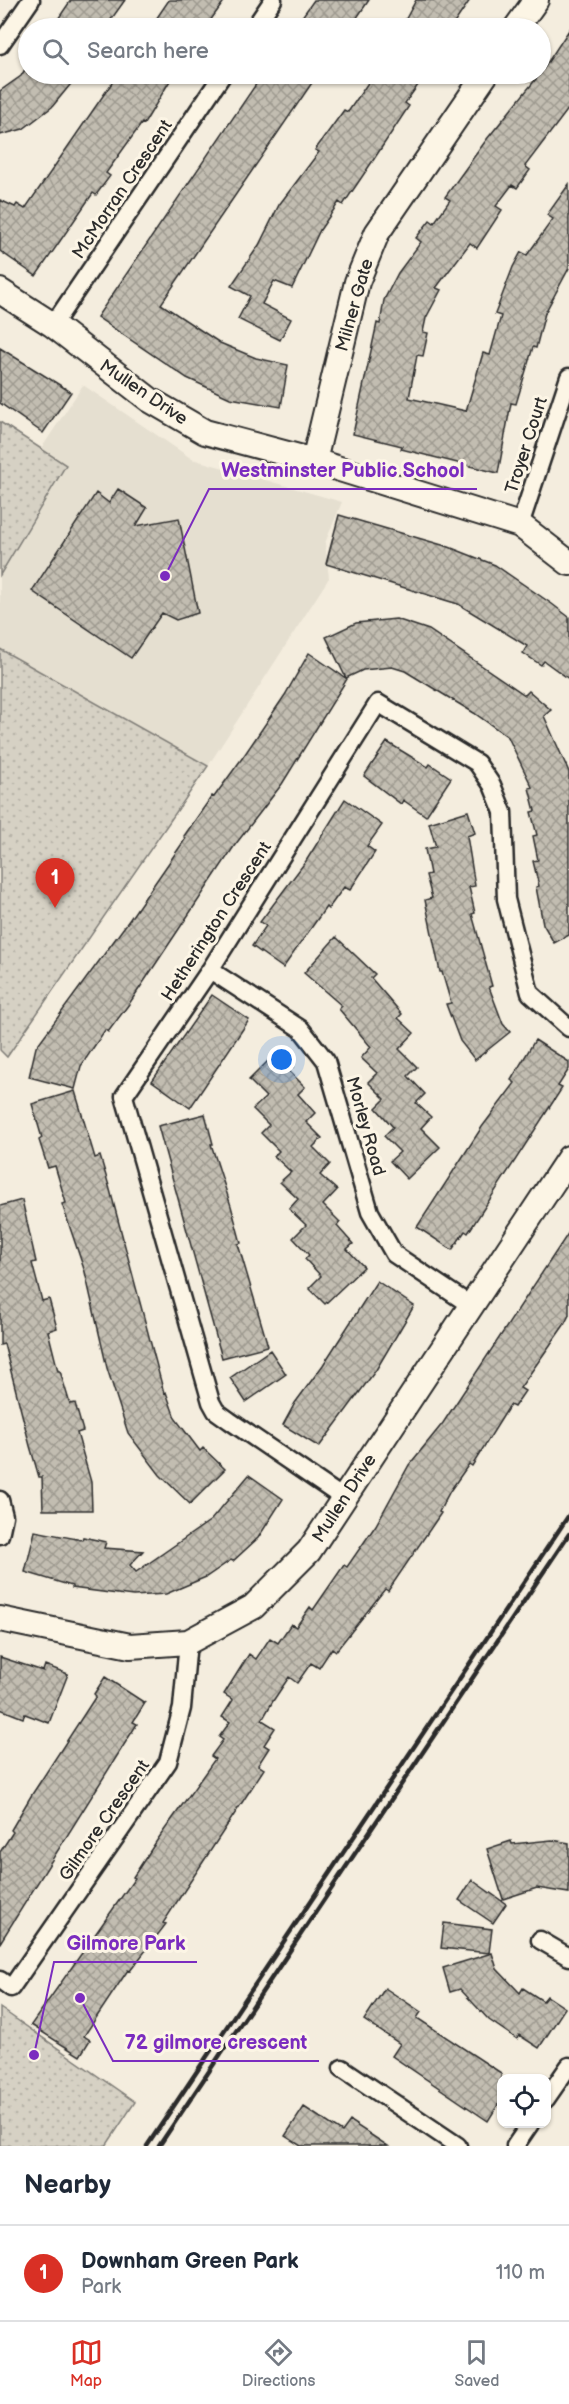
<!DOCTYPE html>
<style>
:root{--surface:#fff;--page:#f6f6f7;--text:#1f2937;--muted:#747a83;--line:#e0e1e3;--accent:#d93025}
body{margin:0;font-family:"Balsamiq Sans",sans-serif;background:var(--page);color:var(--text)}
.controls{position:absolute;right:18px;bottom:18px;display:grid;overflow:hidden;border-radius:12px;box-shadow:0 2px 4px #0004}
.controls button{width:54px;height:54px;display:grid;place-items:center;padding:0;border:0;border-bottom:2px solid var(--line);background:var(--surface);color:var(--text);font:30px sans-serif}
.you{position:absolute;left:282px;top:1060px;width:21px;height:21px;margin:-15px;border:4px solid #fff;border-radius:50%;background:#1a73e8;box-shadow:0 0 0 9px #1a73e833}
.badge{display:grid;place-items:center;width:39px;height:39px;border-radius:50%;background:var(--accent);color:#fff;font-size:20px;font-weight:700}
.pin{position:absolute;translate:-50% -50px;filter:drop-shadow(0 2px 3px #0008)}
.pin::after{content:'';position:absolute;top:32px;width:21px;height:18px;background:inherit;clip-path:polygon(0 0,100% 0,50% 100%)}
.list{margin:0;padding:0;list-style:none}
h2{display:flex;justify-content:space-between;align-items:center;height:78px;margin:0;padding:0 24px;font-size:26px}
h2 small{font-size:20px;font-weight:400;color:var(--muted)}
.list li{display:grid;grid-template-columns:39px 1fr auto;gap:18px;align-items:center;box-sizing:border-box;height:96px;padding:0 24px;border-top:2px solid var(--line)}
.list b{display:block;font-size:22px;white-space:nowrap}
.list p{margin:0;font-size:20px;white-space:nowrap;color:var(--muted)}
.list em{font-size:20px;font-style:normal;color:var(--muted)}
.icon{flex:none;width:33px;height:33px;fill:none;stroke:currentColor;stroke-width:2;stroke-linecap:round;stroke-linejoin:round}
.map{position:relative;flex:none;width:569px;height:2146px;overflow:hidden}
.search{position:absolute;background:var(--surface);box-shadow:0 2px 4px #0004;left:18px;right:18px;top:18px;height:66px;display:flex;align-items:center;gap:15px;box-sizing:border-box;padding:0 21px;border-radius:33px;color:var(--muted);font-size:22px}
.sheet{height:174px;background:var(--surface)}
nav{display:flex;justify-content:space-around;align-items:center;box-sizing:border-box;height:84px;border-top:2px solid var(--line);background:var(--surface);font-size:16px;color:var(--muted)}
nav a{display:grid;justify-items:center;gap:3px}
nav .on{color:var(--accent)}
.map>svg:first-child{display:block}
</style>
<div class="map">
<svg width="569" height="2146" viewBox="0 0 569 2146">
<defs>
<pattern id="park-dots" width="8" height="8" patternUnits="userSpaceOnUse" patternTransform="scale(1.5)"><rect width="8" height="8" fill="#d6d1c4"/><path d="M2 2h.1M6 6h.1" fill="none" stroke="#b8b4a9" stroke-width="1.8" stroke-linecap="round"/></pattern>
<pattern id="building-cross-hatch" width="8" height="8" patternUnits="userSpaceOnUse" patternTransform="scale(1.5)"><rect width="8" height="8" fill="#c2bdb1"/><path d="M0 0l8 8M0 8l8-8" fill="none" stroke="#9e9a90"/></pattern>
</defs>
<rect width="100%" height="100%" fill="#f4edde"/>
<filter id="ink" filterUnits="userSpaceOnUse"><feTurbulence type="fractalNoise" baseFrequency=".0167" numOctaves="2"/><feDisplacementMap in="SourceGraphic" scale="12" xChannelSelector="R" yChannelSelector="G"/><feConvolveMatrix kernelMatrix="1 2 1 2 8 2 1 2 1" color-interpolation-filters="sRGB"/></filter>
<g filter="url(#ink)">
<!-- built -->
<path fill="#e5dfd0" d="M83,385L192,459L342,502L325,543L329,578L208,766L0,649V575L66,466L41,449Z"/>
<!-- park -->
<path fill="url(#park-dots)" stroke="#807e78" stroke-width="1.5" d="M0,422L66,465L0,575Z
M0,649L208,766L7,1057L0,1050Z
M0,2008L135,2102L106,2146H0Z"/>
<!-- building -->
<path fill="url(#building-cross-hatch)" stroke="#2b2b2b" stroke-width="1.5" d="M71,0H125L105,28H52Z
M169,0H225L205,28H150Z
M314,0H369L350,28H294Z
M416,0H470L451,28H401Z
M569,30V108L525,166L530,170L517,188L512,185L496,206L502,210L477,248L470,243L436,288L441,290L426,318L423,332L428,333L423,356L417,355L409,398L466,411L483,353L490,355L501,316L495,314L513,267L521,252L527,255L553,219L547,215L569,184V268L545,313L536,348L533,347L516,404L511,403L498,473L401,449L402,446L353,434L377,323L380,324L384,300L398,273L421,242L416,238L430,220L434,223L450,200L445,197L487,139L540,74Z
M27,66L28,74H79L52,107L23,129L0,135V91L21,76Z
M118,74H174L144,124L142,123L106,173L110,176L96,195L93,193L36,276L0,251V200L15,207L17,204L25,209Z
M263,74H318L161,304L220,343L256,358L288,365L281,407L230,398L187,378L97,317Z
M374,74H426L405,103L409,106L374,159L343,205L339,202L320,230L292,288L274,281L262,304L291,319L280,340L238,319L250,296L231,286L259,245L279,205L319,152L315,150L344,110L348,112Z
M0,348L71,392L43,433L0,403Z
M118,489L147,508L136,526L179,518L198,613L176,620L162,613L131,658L32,591L96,493L109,503Z
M339,515L449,547L495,565L552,604L569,617V679L544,661L541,665L523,653L527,646L458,604L326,564Z
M396,619L429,630L525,695L529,691L551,710L544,716L569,772V935L554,943L543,924L536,887L539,886L533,861L538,860L533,836L537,835L531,812L535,811L529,788L532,787L508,737L474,713L405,671L392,667L363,670L346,678L326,637L356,623Z
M309,653L347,679L282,784L235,845L129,1004L108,1032L105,1030L81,1066L75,1089L29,1077L36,1047L130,919L186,838L184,836L212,796L214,797L243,757L285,695Z
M387,742L428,767L430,764L451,778L426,816L403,800L401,804L364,776Z
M345,799L382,825L367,846L375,852L350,890L344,887L328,909L326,907L283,968L252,946L266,926L260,922L306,861Z
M468,811L475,833L467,836L475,886L469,887L475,913L472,914L492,986L489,987L503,1024L510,1032L475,1060L460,1041L446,1004L451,1003L442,972H440L425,900L432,898L426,875L430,874L425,849L436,847L429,823Z
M336,937L375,974L371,978L402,1014L398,1018L414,1033L399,1049L417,1067L408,1076L425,1094L416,1103L431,1117L421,1128L440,1147L407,1179L390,1161L400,1152L384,1136L393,1127L376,1108L385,1099L368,1082L377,1073L361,1058L371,1047L339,1009L342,1006L304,973Z
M212,995L249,1020L190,1108L152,1081Z
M535,1040L569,1062V1069L558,1086L562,1088L468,1233L465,1231L452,1250L417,1227L482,1127L515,1083L511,1080Z
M278,1051L293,1067L289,1071L305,1087L298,1094L315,1113L306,1122L322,1138L313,1147L330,1164L320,1175L337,1190L323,1205L340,1222L337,1226L353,1244L347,1249L364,1267L325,1304L309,1288L321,1276L305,1259L309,1255L293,1238L306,1225L289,1209L298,1199L280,1182L291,1172L274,1156L279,1151L261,1133L269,1125L253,1109L266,1097L249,1080Z
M75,1091L95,1158L100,1156L109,1186L164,1393L166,1392L175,1418L200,1451L203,1448L225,1469L190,1504L160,1475L128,1433L107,1368L85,1272L62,1204L66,1203L55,1166L48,1168L39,1140L42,1138L32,1104Z
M205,1114L213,1144H211L231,1206L241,1243L238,1244L268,1346L222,1358L158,1126Z
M22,1200L36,1262L32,1263L42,1301L49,1299L57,1328L48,1331L58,1371H60L70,1404L75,1403L83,1431L77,1433L91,1482L92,1510H43L42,1477H39L30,1446L4,1344L0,1345V1206Z
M569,1232V1315L564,1325L520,1388L525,1391L514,1407L510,1405L472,1466L469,1464L450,1491L439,1512L441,1513L388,1591L385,1589L336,1651L332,1648L319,1668L311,1663L297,1683L289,1677L273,1701L262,1720L275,1728L264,1745L269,1748L258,1765L264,1769L163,1923L166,1924L130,1971L128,1970L84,2036L90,2040L80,2056L31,2025L135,1878L133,1877L158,1839L215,1759L211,1756L223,1740L219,1737L230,1722L222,1717L233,1700L224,1694L249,1654L256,1659L270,1638L278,1643L291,1624L296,1627L310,1607L313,1610L344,1565L347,1567L376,1525L409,1465L443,1423Z
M377,1281L414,1306L376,1370L319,1447L283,1425L295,1403L323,1365Z
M270,1350L286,1374L246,1402L230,1378Z
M249,1475L283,1499L258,1538L233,1561L231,1560L206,1577L166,1594L133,1596L72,1588V1586L25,1572L35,1531L82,1540L83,1537L106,1542L104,1548L143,1551L130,1565L136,1572L211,1520Z
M0,1657L43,1671L45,1665L68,1674L49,1723L25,1714L23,1718L0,1709Z
M105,1677L145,1703L133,1722L137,1724L0,1943V1852L13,1832L11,1830L31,1796L96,1696L94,1694Z
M552,1840L569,1843V1893L537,1888L503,1899L487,1849L511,1841L512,1844Z
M472,1880L506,1904L493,1923L459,1900Z
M444,1923L492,1929L489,1953L441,1948Z
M492,1953L497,1969L520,1993L523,1988L543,2001L547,1996L565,2008L539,2048L519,2035L517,2039L489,2020L460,1989L450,1992L443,1968Z
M385,1988L421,2012L417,2018L501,2073V2100L488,2121L392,2056L400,2044L364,2020Z
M304,2107L342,2132L350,2121L388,2146H301L285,2136Z"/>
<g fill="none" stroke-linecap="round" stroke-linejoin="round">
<!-- street casing -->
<g stroke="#2b2b2b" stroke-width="21">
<path id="street" d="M254,28L273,0
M0,45L31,0
M53,325L223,74
M520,525L569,377
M210,970L301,1029L326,1061L370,1212L394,1254L470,1305
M343,1498L230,1421L216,1411L211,1402L124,1096L210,970L378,703L477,763L492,785L503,812L506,899L530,993L569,1028
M0,1500L4,1516L0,1535
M540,1940L569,1957
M0,1980L11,1988L168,1762L182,1708L188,1642
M342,2068L458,2146
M546,2099L569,2066
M515,2146L530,2124"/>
</g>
<!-- secondary casing -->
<g stroke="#2b2b2b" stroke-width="28">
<path id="secondary" d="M516,28L536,0
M0,291L53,325L150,400L205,432L314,461L520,525L569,563
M314,461L357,282L377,233L486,74
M0,1619L130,1646L188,1642L253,1607L309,1551L569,1158"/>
</g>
<!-- street -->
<use href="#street" stroke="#fcf5e5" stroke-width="16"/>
<!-- secondary -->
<use href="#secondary" stroke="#fcf5e5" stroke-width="24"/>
<!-- rail -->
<path stroke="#2b2b2b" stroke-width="4.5" d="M147,2146L569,1515
M159,2146L569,1534"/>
</g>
</g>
<g text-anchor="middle" stroke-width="6" stroke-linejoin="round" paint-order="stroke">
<!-- street labels -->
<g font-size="18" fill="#2b2b2b" stroke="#fcf5e5">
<text transform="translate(122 189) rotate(-56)" y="6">McMorran Crescent</text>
<text transform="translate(354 305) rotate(-74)" y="6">Milner Gate</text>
<text transform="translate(144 392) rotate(34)" y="6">Mullen Drive</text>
<text transform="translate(526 445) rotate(-72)" y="6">Troyer Court</text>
<text transform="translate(216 921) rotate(-57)" y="6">Hetherington Crescent</text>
<text transform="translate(366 1126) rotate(74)" y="6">Morley Road</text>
<text transform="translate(344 1498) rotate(-57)" y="6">Mullen Drive</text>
<text transform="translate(104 1820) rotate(-55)" y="6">Gilmore Crescent</text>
</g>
</g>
<!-- callouts -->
<path fill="none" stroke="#7b2cbf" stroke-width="2" d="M165 576L209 489H477M34 2055L54 1962H197M80 1998L113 2061H319"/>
<g fill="#7b2cbf" stroke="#fcf5e5" stroke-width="2">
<circle cx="165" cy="576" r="6"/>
<circle cx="34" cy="2055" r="6"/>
<circle cx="80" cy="1998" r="6"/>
</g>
<g font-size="20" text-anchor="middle" font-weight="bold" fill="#7b2cbf" stroke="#fcf5e5" stroke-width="6" stroke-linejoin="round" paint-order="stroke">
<text x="343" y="477">Westminster Public School</text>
<text x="126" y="1950">Gilmore Park</text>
<text x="216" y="2049">72 gilmore crescent</text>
</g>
</svg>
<div class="controls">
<button><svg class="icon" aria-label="locate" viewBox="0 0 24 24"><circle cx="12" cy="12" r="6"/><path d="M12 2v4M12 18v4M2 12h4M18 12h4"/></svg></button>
</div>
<div class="you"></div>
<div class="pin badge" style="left:55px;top:908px">1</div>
<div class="search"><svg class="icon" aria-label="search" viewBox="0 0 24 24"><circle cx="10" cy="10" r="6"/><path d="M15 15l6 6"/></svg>Search here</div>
</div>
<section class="sheet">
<h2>Nearby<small></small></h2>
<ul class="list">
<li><span class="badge">1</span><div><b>Downham Green Park</b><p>Park</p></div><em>110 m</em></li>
</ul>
</section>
<nav>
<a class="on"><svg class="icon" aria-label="map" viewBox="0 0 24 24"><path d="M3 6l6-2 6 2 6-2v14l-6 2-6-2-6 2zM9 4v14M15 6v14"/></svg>Map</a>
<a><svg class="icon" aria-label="directions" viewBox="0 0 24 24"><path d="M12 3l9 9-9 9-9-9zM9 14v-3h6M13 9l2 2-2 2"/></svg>Directions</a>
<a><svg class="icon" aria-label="saved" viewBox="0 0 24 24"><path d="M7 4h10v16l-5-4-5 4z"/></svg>Saved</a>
</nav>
